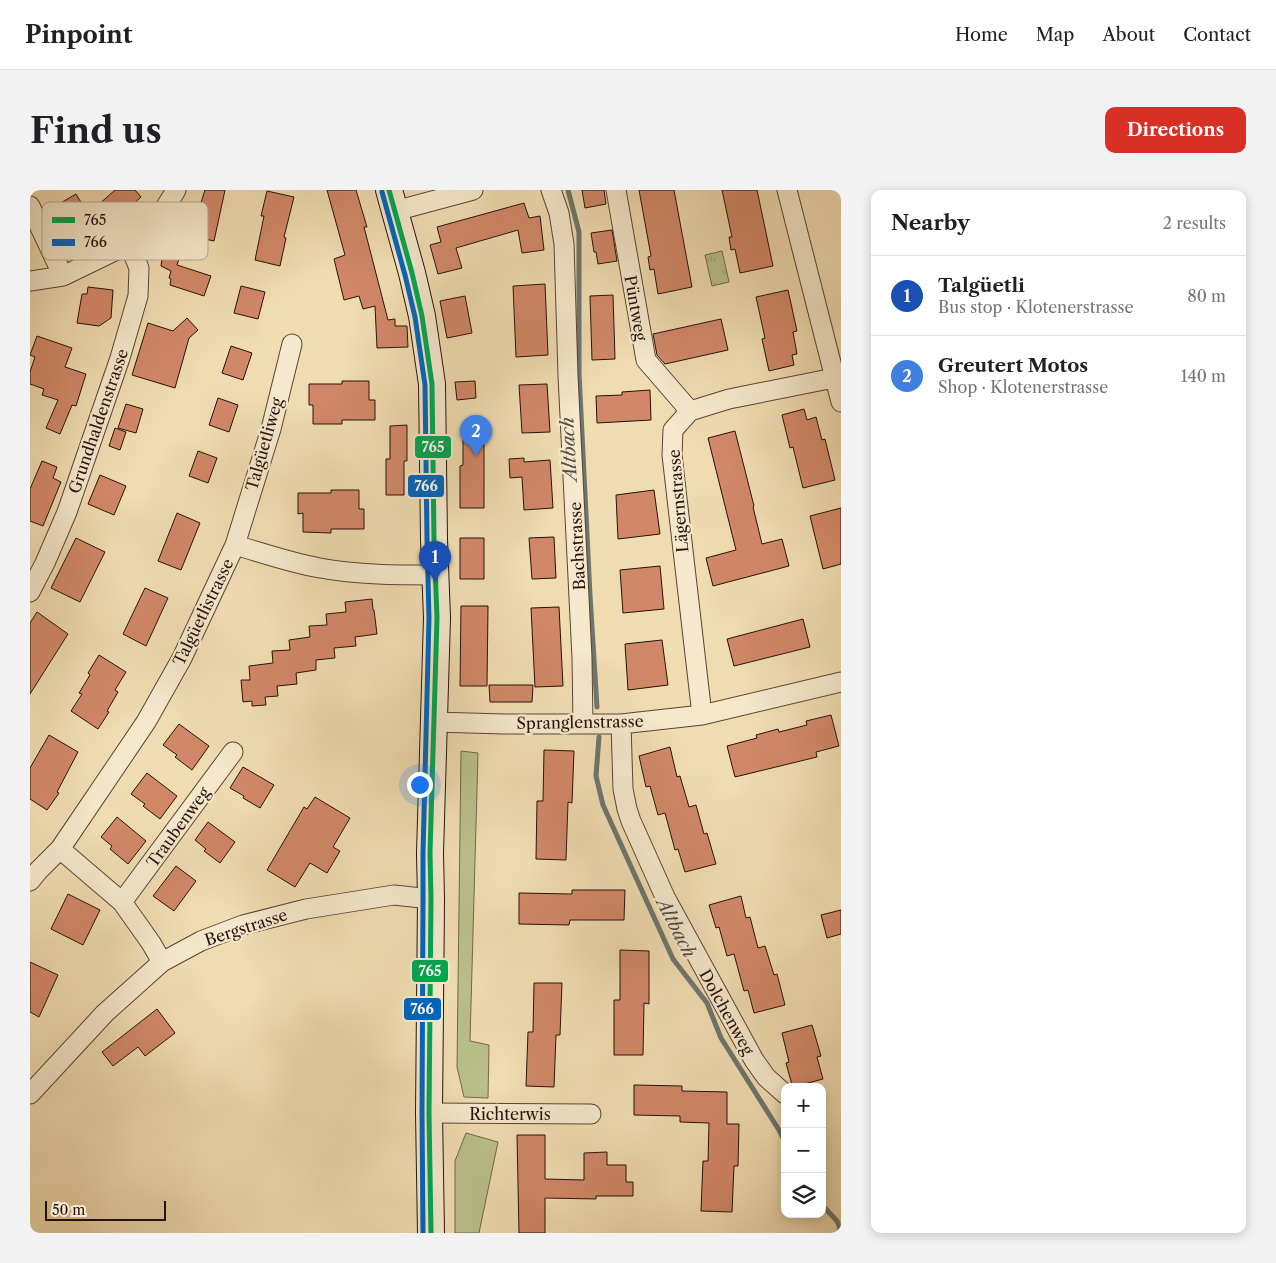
<!DOCTYPE html>
<meta charset="utf-8">
<style>
:root{--surface:#fff;--page:#f2f2f2;--text:#202124;--muted:#757577;--line:#e0e0e0;--accent:#d93025}
body{margin:0;font-family:"Libre Caslon Text",serif;background:var(--page);color:var(--text)}
.controls{position:absolute;right:15px;bottom:15px;display:grid;overflow:hidden;border-radius:10px;box-shadow:0 2px 12px #0003}
.controls button{width:45px;height:45px;display:grid;place-items:center;padding:0;border:0;border-bottom:1px solid var(--line);background:var(--surface);color:var(--text);font:25px sans-serif}
.scale{position:absolute;left:15px;bottom:12px;width:121px;box-sizing:border-box;padding-left:5px;border:2px solid #281109;border-top:0;font-size:14px;line-height:18px;white-space:nowrap;color:#281109;-webkit-text-stroke:4px #f5e8cc;paint-order:stroke}
.you{position:absolute;left:389px;top:594px;width:18px;height:18px;margin:-12px;border:4px solid #fff;border-radius:50%;background:#1a73e8;box-shadow:0 0 0 8px #1a73e833}
.badge{display:grid;place-items:center;width:32px;height:32px;border-radius:50%;background:var(--accent);color:#fff;font-size:16px;font-weight:700}
.pin{position:absolute;translate:-50% -41px;filter:drop-shadow(0 1px 2px #0008)}
.pin::after{content:'';position:absolute;top:26px;width:18px;height:15px;background:inherit;clip-path:polygon(0 0,100% 0,50% 100%)}
.list{margin:0;padding:0;list-style:none}
h2{display:flex;justify-content:space-between;align-items:center;height:65px;margin:0;padding:0 20px;font-size:21px}
h2 small{font-size:16px;font-weight:400;color:var(--muted)}
.list li{display:grid;grid-template-columns:32px 1fr auto;gap:15px;align-items:center;box-sizing:border-box;height:80px;padding:0 20px;border-top:1px solid var(--line)}
.list b{display:block;font-size:19px;white-space:nowrap}
.list p{margin:0;font-size:16px;white-space:nowrap;color:var(--muted)}
.list em{font-size:16px;font-style:normal;color:var(--muted)}
.icon{flex:none;width:28px;height:28px;fill:none;stroke:currentColor;stroke-width:2;stroke-linecap:round;stroke-linejoin:round}
.map{position:relative;flex:none;width:811px;height:1043px;overflow:hidden;border-radius:10px}
header{display:flex;align-items:center;gap:30px;box-sizing:border-box;height:70px;padding:0 25px;background:var(--surface);border-bottom:1px solid var(--line)}
header strong{font-size:24px}
nav{display:flex;gap:28px;margin-inline-start:auto;font-size:18px}
.intro{display:flex;align-items:center;justify-content:space-between;box-sizing:border-box;height:120px;padding:0 30px}
h1{margin:0;font-size:35px}
.button{padding:12px 22px;border-radius:10px;background:var(--accent);color:#fff;font-size:18px;font-weight:700}
main{display:flex;gap:30px;padding:0 30px}
aside{flex:1;background:var(--surface);border-radius:10px;box-shadow:0 2px 12px #0003}
.map>svg:first-child{display:block}
</style>
<header>
<strong>Pinpoint</strong>
<nav><a>Home</a><a>Map</a><a>About</a><a>Contact</a></nav>
</header>
<div class="intro"><h1>Find us</h1><a class="button">Directions</a></div>
<main>
<div class="map">
<svg width="811" height="1043" viewBox="0 0 811 1043">
<defs>
<pattern id="park-tufts" width="24" height="20" patternUnits="userSpaceOnUse" patternTransform="scale(1.25)"><rect width="24" height="20" fill="#bac08b"/><path d="M3 7l-1-3M5 7V3M7 7l1-3M15 17l-1-3M17 17v-4M19 17l1-3" fill="none" stroke="#a0a477"/></pattern>
</defs>
<rect width="100%" height="100%" fill="#f0dcb1"/>
<filter id="stains"><feTurbulence type="fractalNoise" baseFrequency=".004" numOctaves="4"/><feColorMatrix values="0 0 0 0 .2 0 0 0 0 .09 0 0 0 0 .02 0 0 0 .5 -.17"/></filter>
<radialGradient id="worn" r=".72"><stop offset=".6" stop-color="#630" stop-opacity="0"/><stop offset="1" stop-color="#630" stop-opacity=".3"/></radialGradient>
<!-- green -->
<path fill="#bac08b" stroke="#71684a" d="M431,561L448,563L440,851L459,855L458,908L434,907L427,877Z
M436,943L468,952L449,1043H425V971Z"/>
<!-- park -->
<path fill="url(#park-tufts)" stroke="#71684a" d="M692,61L699,92L682,96L675,65Z"/>
<g fill="none" stroke-linecap="round" stroke-linejoin="round">
<!-- stream -->
<path stroke="#6d766e" stroke-width="5" d="M538,0L549,42V183L560,405L567,517
M569,547L566,586L573,615L643,769L677,813L691,848L749,940L755,952
M792,1015L807,1031L811,1041"/>
</g>
<!-- building -->
<path fill="#d18868" stroke="#281109" d="M85,0H105L111,7L80,36L88,47L72,55L64,42L43,54L32,34L33,33L24,17L46,4L58,24Z
M175,0H195L184,51L161,46L166,21L168,22Z
M297,0H326L337,37H334L358,130L365,129V136H377L378,157L347,158L345,116L333,119L329,106L314,110L304,69L315,65Z
M552,0H574L576,14L555,18Z
M609,0H644L662,97L628,104L624,79L620,80L618,67L621,66Z
M692,0H727L743,76L710,83L705,59L701,60L699,47H702Z
M237,1L264,7L254,47L256,48L250,76L225,70L234,26H231Z
M494,13L499,28L510,26L514,60L492,63L488,40L426,58L432,78L408,84L400,55L411,52L407,37Z
M582,40L587,71L568,74L566,62H564L561,43Z
M133,61L150,66L147,75L181,86L174,106L140,95L141,89L139,88L141,81L131,76Z
M515,94L518,165L486,167L483,96Z
M211,96L235,102L228,129L204,123Z
M58,97L83,100L81,128L69,136L47,133L52,104H57Z
M758,100L767,141L763,142L767,164L762,165L764,175L739,181L732,149L735,148L726,107Z
M583,105L585,169L562,170L560,106Z
M435,106L442,143L417,148L410,111Z
M157,128L168,140L159,148L145,198L102,185L118,133L143,141Z
M691,129L698,160L635,174L627,165L623,144Z
M7,146L42,158L35,177L56,184L46,216L42,215L30,244L16,238L28,210L12,205L14,199L0,194V182L5,167L0,165Z
M201,156L222,163L213,190L192,183Z
M312,191H339V210H345V230H312V234H283V215H279V194H312Z
M445,191L446,208L427,210L425,192Z
M517,194L520,242L492,243L489,195Z
M620,200L621,230L567,233L566,206L592,205V202Z
M188,208L208,215L199,242L179,235Z
M96,214L113,219L106,243L88,238Z
M774,219L777,230L786,227L792,250L795,249L805,290L773,298L763,257L760,258L752,225Z
M377,235V271H374V305H356V269H360V236Z
M85,238L96,242L90,260L79,256Z
M705,241L724,316L723,317L732,354L752,349L759,376L683,396L676,368L706,360L678,248Z
M433,245H454V318H430V276L433,275Z
M168,261L187,268L178,293L159,286Z
M494,268V272L520,270L523,318L494,320L492,287L480,288L479,269Z
M12,271L27,277L23,288L31,292L13,336L0,331V299Z
M70,285L96,296L84,325L58,314Z
M301,300H329V319H334V339H301V343L273,342V323L268,324V303H301Z
M624,300L630,344L588,349L586,305Z
M811,318V374L793,379L780,326Z
M147,323L170,333L151,380L128,371Z
M524,347L526,388L502,389L499,348Z
M46,348L75,362L50,412L21,398Z
M430,348H454V389H430Z
M630,376L634,419L593,423L590,380Z
M115,398L138,408L116,456L93,444Z
M342,409L343,420H344L347,444L325,447L326,456L304,458L305,468L286,470V480L266,483L267,494L247,496L248,506L235,507L236,515L222,516V511L213,512L211,490H220L219,476L243,473L242,461L260,460L259,450L280,447L279,436L297,435L296,424L316,422L315,412Z
M431,416H458L457,496H430Z
M529,417L533,496L505,497L501,418Z
M7,422L38,444L0,504V433Z
M773,429L780,457L704,476L697,449Z
M632,450L638,495L598,500L595,454Z
M69,465L96,482L85,500L88,502L77,521L79,522L68,539L41,521L52,504L49,503L60,485L58,483Z
M459,495H503L502,512H460Z
M801,525L809,556L786,562L787,567L705,587L697,556L727,548L726,545L748,539L749,542L777,535L776,531Z
M149,534L179,556L162,580L145,567L147,565L133,555Z
M19,545L48,562L27,602L29,603L17,620L0,609V578Z
M640,557L647,587L650,586L659,617L666,615L674,644L677,643L686,674L655,682L648,659L645,660L635,623L628,625L620,596L616,597L609,566Z
M514,560L544,561L542,613L538,612L536,670L506,669L507,611H513Z
M213,577L244,595L230,618L213,608L214,606L200,598Z
M117,583L147,606L130,629L113,616L115,614L101,604Z
M285,607L320,628L303,657L310,661L297,683L280,673L265,697L237,680L274,617L277,619Z
M87,627L116,651L98,674L80,659L82,656L71,647Z
M178,632L205,652L190,673L174,661L176,659L165,650Z
M146,676L166,691L144,721L123,706Z
M542,700H595L594,730H540L539,735L489,734V703L542,704Z
M38,704L70,720L53,755L21,739Z
M711,706L716,728L720,727L728,758L735,756L744,785L747,784L755,815L724,823L718,800L714,801L704,764L697,766L689,737L686,738L679,715Z
M811,720V744L797,748L791,725Z
M590,760L619,761V814L614,813L613,865H584V810H590Z
M0,772L28,785L9,827L0,822Z
M504,793H532L530,845H526L524,897L496,896L498,842H503Z
M127,819L145,843L115,866L108,857L83,876L72,862Z
M782,835L791,866L787,867L793,889L763,897L762,895L756,873L759,872L752,843Z
M604,895L652,896V901L697,902V934H709L708,976H704L702,1022L671,1021L673,971H678L679,933L650,932V926L604,925Z
M487,945H515V989L554,990V963L577,962V975H596V992H603V1006H566V1009L515,1008V1043H489Z"/>
<g fill="none" stroke-linecap="round" stroke-linejoin="round">
<!-- street casing -->
<g stroke="#5a4433" stroke-width="21">
<path id="street" d="M521,0L529,23L534,54L538,186L552,468L553,534
M586,0L616,170L660,221
M757,0L811,212
M0,16L33,86
M365,21L443,0
M0,91L33,86L99,54L127,31L146,0
M205,355C233,363 261,373 290,378C328,385 367,385 405,385
M0,402L15,373L37,322L90,168L108,106L109,78L99,54
M672,525L642,265L643,240L660,221L699,209L804,188
M404,532L474,534H591L672,525L811,492
M591,534L593,599L597,619L601,631L635,707L724,870L736,887L755,904
M30,659L92,712L121,753L132,772
M0,691L8,681L30,659L116,532L152,468L205,355L241,239L262,154
M92,712L203,562
M0,904L75,823L132,772L171,751L213,735L276,719L364,705L401,709
M399,923L561,924"/>
</g>
<!-- secondary casing -->
<g stroke="#281109" stroke-width="28">
<path id="secondary" d="M359,0L382,83L392,126L402,194L404,349L407,428L400,663L401,709L399,923L401,1043"/>
</g>
<!-- street -->
<use href="#street" stroke="#f5e8cc" stroke-width="19"/>
<!-- secondary -->
<use href="#secondary" stroke="#f5e8cc" stroke-width="26"/>
<!-- bus-1 casing -->
<g stroke="#f5e8cc" stroke-width="9">
<path id="bus-1" d="M359,0L382,83L392,126L402,194L404,349L407,428L400,663L401,709L399,923L401,1043"/>
</g>
<!-- bus-2 casing -->
<g stroke="#f5e8cc" stroke-width="9">
<path id="bus-2" d="M352,2L375,85L385,127L395,195L397,349L399,428L393,663V709L392,923L393,1043"/>
</g>
<!-- bus-1 -->
<use href="#bus-1" stroke="#00a651" stroke-width="5"/>
<!-- bus-2 -->
<use href="#bus-2" stroke="#0065bd" stroke-width="5"/>
</g>
<g text-anchor="middle" stroke-width="4.5" stroke-linejoin="round" paint-order="stroke">
<!-- street labels -->
<g font-size="16" fill="#281109" stroke="#f5e8cc">
<text transform="translate(606 118) rotate(80)" y="6">Püntweg</text>
<text transform="translate(68 231) rotate(-71)" y="6">Grundhaldenstrasse</text>
<text transform="translate(234 254) rotate(-74)" y="6">Talgüetliweg</text>
<text transform="translate(648 311) rotate(-95)" y="6">Lägernstrasse</text>
<text transform="translate(547 356) rotate(-93)" y="6">Bachstrasse</text>
<text transform="translate(173 422) rotate(-64)" y="6">Talgüetlistrasse</text>
<text transform="translate(550 532) rotate(-1)" y="6">Spranglenstrasse</text>
<text transform="translate(148 637) rotate(-54)" y="6">Traubenweg</text>
<text transform="translate(216 737) rotate(-18)" y="6">Bergstrasse</text>
<text transform="translate(697 822) rotate(61)" y="6">Dolchenweg</text>
<text x="480" y="930">Richterwis</text>
</g>
<!-- water labels -->
<g font-size="18" font-style="italic" fill="#504c44" stroke="#f5e8cc">
<text transform="translate(539 259) rotate(-93)" y="6">Altbach</text>
<text transform="translate(646 738) rotate(63)" y="6">Altbach</text>
</g>
</g>
<!-- legend -->
<rect x="12" y="12" width="166" height="58" rx="8" fill="#f5e8cc" stroke="#b8a892" stroke-width="1"/>
<rect x="22" y="27" width="23" height="6" fill="#00a651"/>
<rect x="22" y="49" width="23" height="7" fill="#0065bd"/>
<g font-size="14" fill="#281109">
<text x="54" y="35">765</text>
<text x="54" y="57">766</text>
</g>
<g stroke="#f5e8cc" stroke-width="2">
<rect x="384" y="245" width="38" height="24" rx="5" fill="#00a651"/>
<rect x="377" y="284" width="38" height="24" rx="5" fill="#0065bd"/>
<rect x="381" y="769" width="38" height="24" rx="5" fill="#00a651"/>
<rect x="373" y="807" width="39" height="24" rx="5" fill="#0065bd"/>
</g>
<g font-size="14" text-anchor="middle" font-weight="bold" fill="#fff">
<text x="403" y="262">765</text>
<text x="396" y="301">766</text>
<text x="400" y="786">765</text>
<text x="392" y="824">766</text>
</g>
<rect width="100%" height="100%" filter="url(#stains)"/>
<rect width="100%" height="100%" fill="url(#worn)"/>
</svg>
<div class="controls">
<button>+</button>
<button>−</button>
<button><svg class="icon" aria-label="layers" viewBox="0 0 24 24"><path d="M12 4l9 5-9 5-9-5zM3 14l9 5 9-5"/></svg></button>
</div>
<div class="scale">50 m</div>
<div class="you"></div>
<div class="pin badge" style="left:405px;top:392px;background:#1a4fb4">1</div>
<div class="pin badge" style="left:446px;top:266px;background:#3f7fe0">2</div>
</div>
<aside>
<h2>Nearby<small>2 results</small></h2>
<ul class="list">
<li><span class="badge" style="background:#1a4fb4">1</span><div><b>Talgüetli</b><p>Bus stop · Klotenerstrasse</p></div><em>80 m</em></li>
<li><span class="badge" style="background:#3f7fe0">2</span><div><b>Greutert Motos</b><p>Shop · Klotenerstrasse</p></div><em>140 m</em></li>
</ul>
</aside>
</main>
